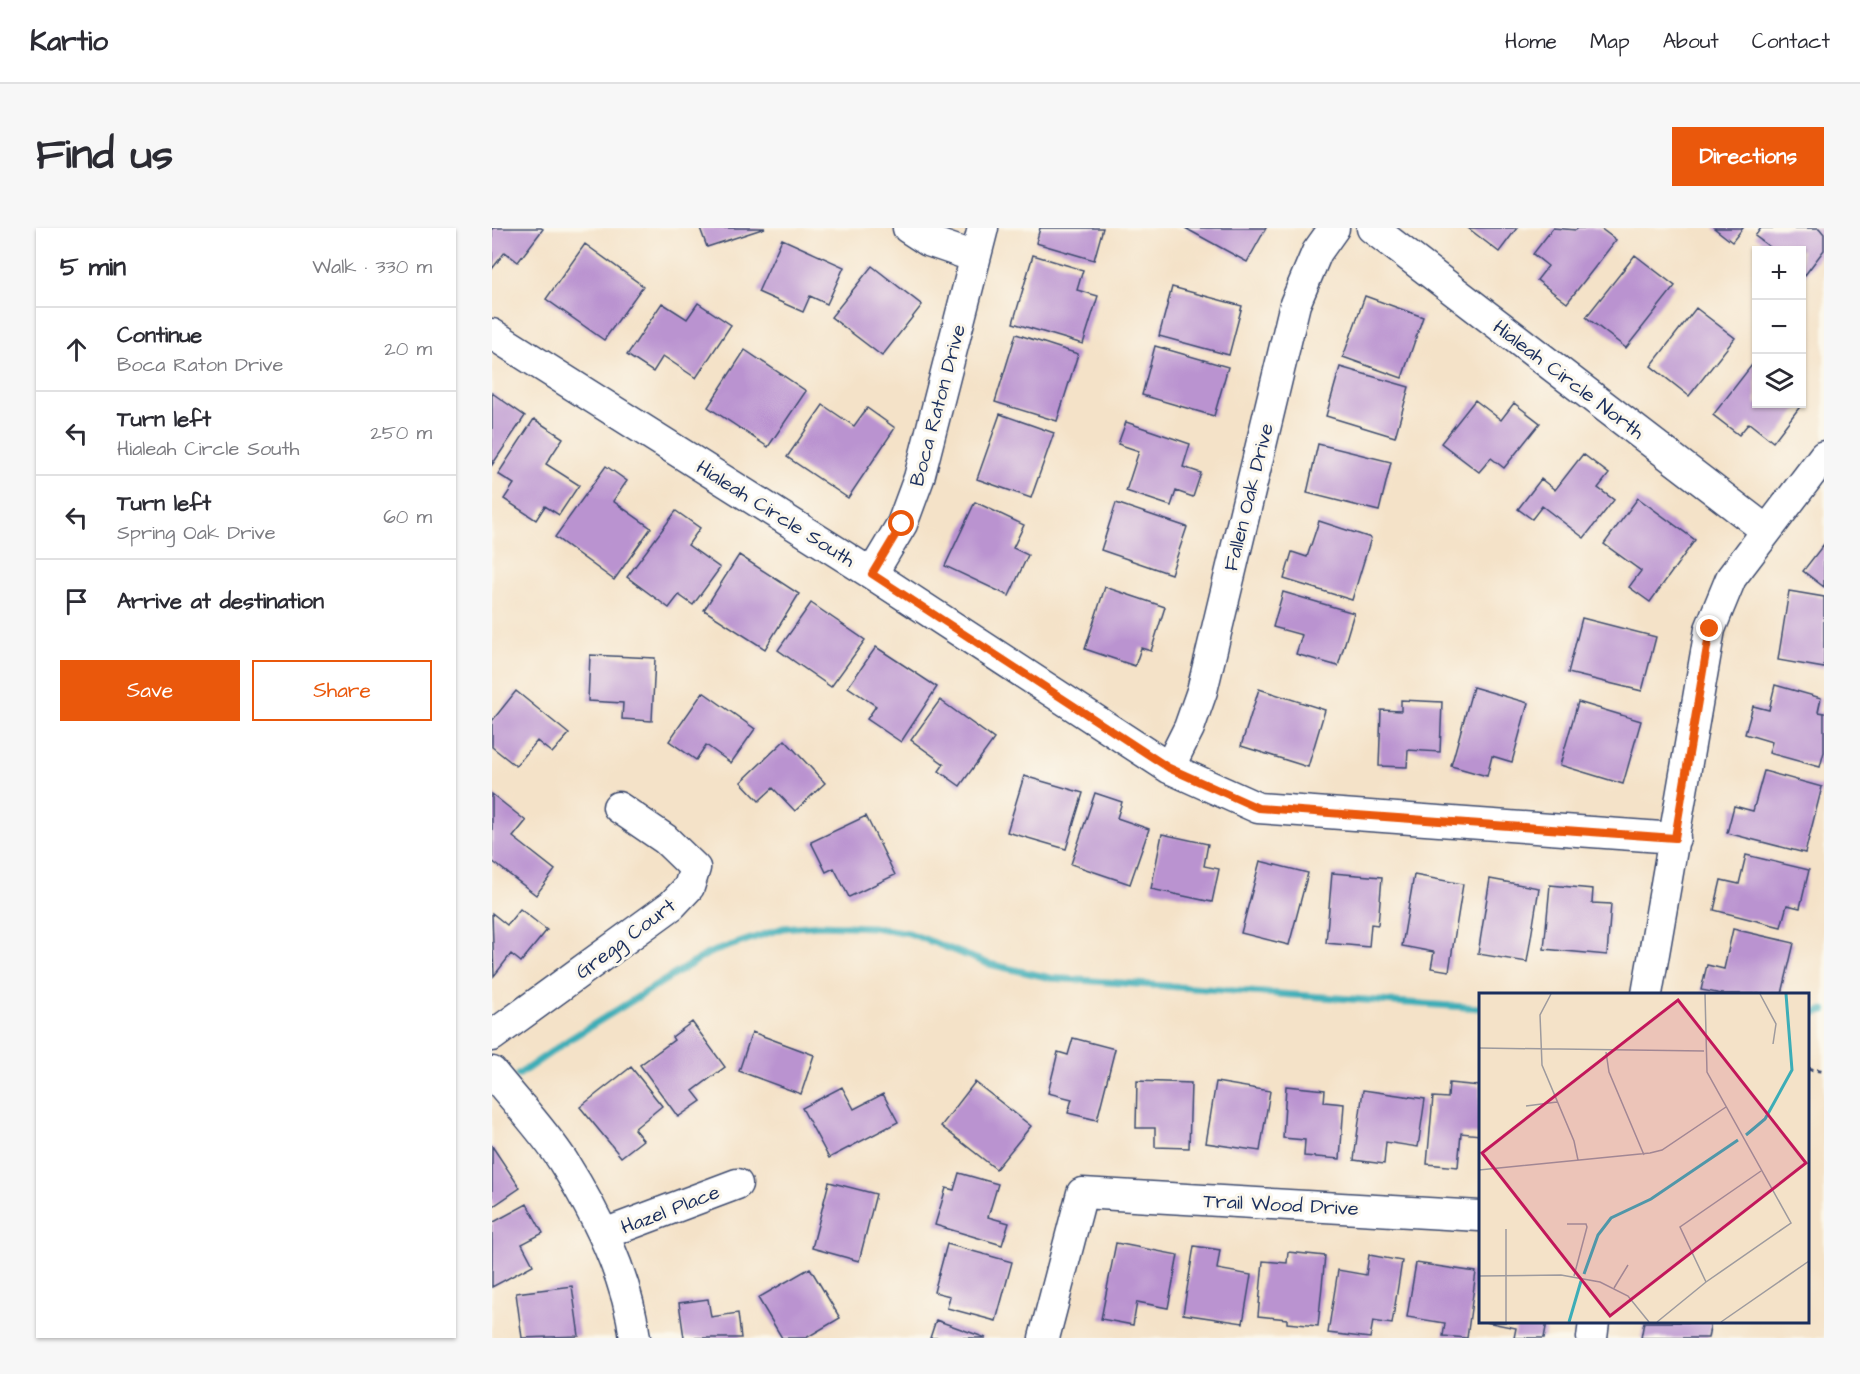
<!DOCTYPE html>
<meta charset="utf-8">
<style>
:root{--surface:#fff;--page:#f7f7f7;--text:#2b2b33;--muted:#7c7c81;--line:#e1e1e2;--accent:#ea580c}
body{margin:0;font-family:"Architects Daughter",sans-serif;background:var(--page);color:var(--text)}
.controls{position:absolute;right:18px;top:18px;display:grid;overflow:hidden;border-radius:0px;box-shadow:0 2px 4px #0004}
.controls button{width:54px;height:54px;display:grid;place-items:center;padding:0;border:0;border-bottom:2px solid var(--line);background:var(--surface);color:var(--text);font:30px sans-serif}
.stop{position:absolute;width:18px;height:18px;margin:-14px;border:4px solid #ea580c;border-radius:50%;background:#fff}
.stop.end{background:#ea580c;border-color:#fff;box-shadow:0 2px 6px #0008}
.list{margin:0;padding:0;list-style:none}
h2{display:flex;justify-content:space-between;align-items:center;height:78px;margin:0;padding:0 24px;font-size:26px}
h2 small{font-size:20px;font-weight:400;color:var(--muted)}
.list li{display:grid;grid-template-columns:39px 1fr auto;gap:18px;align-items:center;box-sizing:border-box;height:84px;padding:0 24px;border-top:2px solid var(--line)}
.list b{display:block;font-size:22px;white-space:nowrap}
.list p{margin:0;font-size:20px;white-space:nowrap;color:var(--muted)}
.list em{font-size:20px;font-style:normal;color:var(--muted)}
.actions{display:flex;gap:12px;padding:18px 24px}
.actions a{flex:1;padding:14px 0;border:2px solid var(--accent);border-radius:0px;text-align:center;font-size:21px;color:var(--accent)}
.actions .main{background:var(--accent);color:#fff}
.icon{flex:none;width:33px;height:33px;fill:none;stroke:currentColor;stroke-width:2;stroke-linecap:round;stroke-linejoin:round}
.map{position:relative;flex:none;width:1332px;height:1110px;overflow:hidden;border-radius:0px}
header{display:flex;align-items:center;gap:36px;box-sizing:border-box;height:84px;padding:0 30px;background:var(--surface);border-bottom:2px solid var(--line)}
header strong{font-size:28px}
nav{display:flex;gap:33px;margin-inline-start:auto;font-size:21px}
.intro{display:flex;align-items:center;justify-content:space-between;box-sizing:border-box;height:144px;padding:0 36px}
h1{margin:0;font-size:42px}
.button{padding:15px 27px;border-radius:0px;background:var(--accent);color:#fff;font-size:21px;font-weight:700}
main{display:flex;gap:36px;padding:0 36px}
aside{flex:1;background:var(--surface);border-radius:0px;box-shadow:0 2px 4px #0004}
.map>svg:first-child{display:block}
</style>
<header>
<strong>Kartio</strong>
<nav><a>Home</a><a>Map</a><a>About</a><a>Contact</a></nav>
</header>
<div class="intro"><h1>Find us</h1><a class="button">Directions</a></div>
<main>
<aside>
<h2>5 min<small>Walk · 330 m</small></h2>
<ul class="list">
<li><svg class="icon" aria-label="ahead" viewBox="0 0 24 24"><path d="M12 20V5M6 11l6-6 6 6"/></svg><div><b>Continue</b><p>Boca Raton Drive</p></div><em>20 m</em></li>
<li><svg class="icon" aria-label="left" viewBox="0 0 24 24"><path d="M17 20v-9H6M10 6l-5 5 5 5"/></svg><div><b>Turn left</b><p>Hialeah Circle South</p></div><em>250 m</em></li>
<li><svg class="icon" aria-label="left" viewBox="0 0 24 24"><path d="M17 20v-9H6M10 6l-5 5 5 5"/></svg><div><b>Turn left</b><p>Spring Oak Drive</p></div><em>60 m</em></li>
<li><svg class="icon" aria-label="arrive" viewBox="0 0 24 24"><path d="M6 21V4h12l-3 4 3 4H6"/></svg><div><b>Arrive at destination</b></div></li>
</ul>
<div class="actions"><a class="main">Save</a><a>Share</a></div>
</aside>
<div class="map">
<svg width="1332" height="1110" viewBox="0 0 1332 1110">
<rect width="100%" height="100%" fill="#fbf7ec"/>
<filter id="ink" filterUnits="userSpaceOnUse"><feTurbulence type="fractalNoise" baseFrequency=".0167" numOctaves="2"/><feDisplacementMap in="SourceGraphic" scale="12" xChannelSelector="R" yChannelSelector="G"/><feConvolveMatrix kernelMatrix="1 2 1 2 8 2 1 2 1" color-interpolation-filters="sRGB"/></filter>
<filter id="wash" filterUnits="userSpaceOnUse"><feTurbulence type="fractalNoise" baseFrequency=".008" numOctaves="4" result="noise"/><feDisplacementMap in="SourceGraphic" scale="24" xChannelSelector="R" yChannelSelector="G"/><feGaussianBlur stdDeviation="1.35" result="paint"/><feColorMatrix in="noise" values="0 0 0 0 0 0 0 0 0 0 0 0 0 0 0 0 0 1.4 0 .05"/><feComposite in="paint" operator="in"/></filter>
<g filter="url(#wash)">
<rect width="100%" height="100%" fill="#f4e2c8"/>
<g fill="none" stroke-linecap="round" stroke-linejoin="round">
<!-- stream -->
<path stroke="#3cadb7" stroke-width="7" d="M1316,788L1332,782
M26,847L78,811L217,725L291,700L328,697L380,699L417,705L497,736L559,750L988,780"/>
</g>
<g id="blocks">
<!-- building -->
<path fill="#ba93d0" d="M0,0H49L51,1L26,34L13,24L0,41Z
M208,0H273L215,19Z
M548,0H611L602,32L544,15Z
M693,0H774L755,34Z
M976,0H1025L1007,24Z
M1061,0L1084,2L1086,0H1108L1124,12L1075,75L1045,52L1056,38L1041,26Z
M1222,0H1251L1240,14Z
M1269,0H1327L1332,6V22L1313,47L1310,44V22H1282L1263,8Z
M290,11L352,39L335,76L318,68L311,84L266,64Z
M93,16L151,58L112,112L54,71Z
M541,27L591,42L585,62L606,68L591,116L521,95Z
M1143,27L1183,58L1134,120L1094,89Z
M380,38L430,77L390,128L339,89Z
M680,59L750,78L737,127L667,108Z
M873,68L931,89L910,150L851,129Z
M170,75L195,91L206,75L239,97L204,150L171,128L161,144L135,127Z
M1204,80L1243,110L1197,168L1159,138Z
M524,106L586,126L565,193L503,174Z
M663,118L736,139L722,188L650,167Z
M253,122L314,163L276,219L216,179Z
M1263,133L1264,176H1310V169L1313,172L1281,214L1257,195L1247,207L1221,187Z
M848,139L917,159L903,209L834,188Z
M0,165L33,188L0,237Z
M983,172L1009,192L1022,175L1048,195L1012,240L999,230L987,244L949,215Z
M331,177L362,198L375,180L403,200L356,270L295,229Z
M508,186L562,205L539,270L485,251Z
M42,191L71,210L54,236L87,257L67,287L53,278L44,292L12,271L22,256L6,246Z
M634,194L698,216L691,239L709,245L701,269L684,263L679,278L634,263L647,223L626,216Z
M826,216L899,234L887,283L815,265Z
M1091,226L1117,246L1106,260L1122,272L1092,310L1050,278L1040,291L1026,281L1049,251L1063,262Z
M114,238L135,253L121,273L159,300L122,352L63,309Z
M1146,270L1203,312L1158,374L1137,359L1149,343L1112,316Z
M483,274L532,297L521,320L536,327L517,368L453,338Z
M624,275L695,299L679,346L609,322Z
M184,283L208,300L196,317L228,340L201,377L187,367L177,380L135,349Z
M827,293L879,310L860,372L792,351L800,324L815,329Z
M1332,316V359L1311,343Z
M247,327L307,366L273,421L212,382Z
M613,359L673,379L659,423L649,420L643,438L593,421Z
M1297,363L1332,369V440L1286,432Z
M791,364L862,385L846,438L804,426L810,407L781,399Z
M319,375L373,412L339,459L286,422Z
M1090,390L1164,409L1150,463L1076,445Z
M384,419L445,459L409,514L375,491L384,478L356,459Z
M98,427L163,430L160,493L130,491L131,475L96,473Z
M1283,457L1329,470L1326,484L1332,485V524L1328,539L1277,525L1280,514L1253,506L1261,478L1277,482Z
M981,459L1036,475L1020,534L1000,528L995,548L959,538Z
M767,461L833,482L816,539L749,518Z
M24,463L77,506L60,525L45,513L24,538L0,519V493Z
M211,464L263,501L239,535L214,517L204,532L177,513Z
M448,472L502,511L468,558L447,543L452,536L419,512Z
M909,472L950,474L948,524L916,522L915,539L887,538L889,482L909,483Z
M1086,474L1149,493L1131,556L1068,537Z
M293,512L333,555L303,583L281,560L267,573L249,554Z
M1272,543L1330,559L1313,625L1235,605L1242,578L1261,583Z
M532,548L591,565L574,621L515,604Z
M603,565L630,574L625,590L657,601L638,656L579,636Z
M0,566L34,593L21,609L63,642L44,667L0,633Z
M374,588L403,647L357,669L342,640L334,644L319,614Z
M670,606L716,616L712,638L727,641L720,674L659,661Z
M1254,627L1317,642L1308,680L1295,677L1289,699L1222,682L1229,652L1247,656Z
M768,633L816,645L797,717L749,705Z
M840,645L890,649L886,697L879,696L877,719L834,715Z
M922,647L971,656L957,743L939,740L942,724L910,718Z
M998,651L1047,660L1035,734L986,726Z
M1058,657L1101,661L1100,675L1119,676L1115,727L1052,721Z
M28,681L55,702L29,734L19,726L2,748L0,685L15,697Z
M1241,701L1302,715L1290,766H1230L1209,762L1215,737L1232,741Z
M200,794L233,839L201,863L209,873L186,889L148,837L182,812L180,809Z
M260,804L322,827L309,866L247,843Z
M581,810L623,821L605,892L576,885L580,871L556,865L566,824L576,827Z
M139,839L170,878L142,901L151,912L129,929L88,879Z
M645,853L699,855L697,920L663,919V900H644Z
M483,854L539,898L504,941L449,898Z
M724,854L778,863L768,923L714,915Z
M957,855L988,858V907L969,905L966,939L935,936L941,869L956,870Z
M794,858L833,862L832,874L852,876L848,931L812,928L813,912L791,910Z
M350,859L362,881L391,866L406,894L337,930L310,880Z
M871,862L933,871L926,919L894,914L892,936L862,932Z
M0,918L28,960L0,979Z
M467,945L506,956L496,989L517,995L510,1017L443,997L454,960L462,962Z
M337,954L384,966L367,1033L320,1020Z
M35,976L51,1005L30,1016L41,1037L0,1059V995Z
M624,1015L686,1027L676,1080L645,1074L641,1097L609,1091Z
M455,1016L520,1034L504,1093L455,1080L458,1068L442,1064Z
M702,1018L728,1022L725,1041L759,1047L751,1095L691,1086Z
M796,1024L833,1028L826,1098L795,1095V1091L766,1088L771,1033L795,1035Z
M877,1027L910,1033L900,1096L881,1093L878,1110L836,1105L846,1042L874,1047Z
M924,1035L984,1044L975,1110L951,1108L953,1095L915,1089Z
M318,1040L348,1090L314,1110H290L266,1070Z
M80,1058L87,1108L30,1110L24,1065Z
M216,1071L219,1089L246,1085L249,1110H192L187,1075Z
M444,1092L494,1110H438Z
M994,1094H1055L1052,1110H1022L1024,1100Z
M1152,1094H1219L1216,1110H1149Z"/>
</g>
</g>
<g filter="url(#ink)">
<use href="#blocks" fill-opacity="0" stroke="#3c4a6e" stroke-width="1.5"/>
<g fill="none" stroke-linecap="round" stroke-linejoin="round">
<!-- minor casing -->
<g stroke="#3c4a6e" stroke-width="33">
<path id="minor" d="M416,0L436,13L483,29
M880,0L1274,302
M0,106L380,346L677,540L766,580L1183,610
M380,346L410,296L427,250L491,0
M677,540L697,500L710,463L803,76L825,24L842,0
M1155,766L1218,401L1239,350L1332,228
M0,808L180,677L197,659L203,640L173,611L126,579
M0,844C23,873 51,902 71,933C105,987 135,1047 143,1110
M112,1006L245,956
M552,1110L590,965L988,988
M1100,1110L1102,1094"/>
</g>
<!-- path -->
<path stroke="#3c4a6e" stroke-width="4" stroke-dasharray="4.5 4.5" stroke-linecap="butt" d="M1316,841L1332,843"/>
<!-- minor -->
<use href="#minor" stroke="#fff" stroke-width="30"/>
</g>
</g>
<g fill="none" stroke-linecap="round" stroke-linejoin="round" filter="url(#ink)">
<!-- route -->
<path stroke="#ea580c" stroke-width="8" d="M410,296L380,346L677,540L766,580L1183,610L1218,401"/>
</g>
<g text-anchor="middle" stroke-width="6" stroke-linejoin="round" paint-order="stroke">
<!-- street labels -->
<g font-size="20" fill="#1b2f5e" stroke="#fbf7ec">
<text transform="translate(1077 151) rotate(37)" y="7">Hialeah Circle North</text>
<text transform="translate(445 177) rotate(-75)" y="7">Boca Raton Drive</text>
<text transform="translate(756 269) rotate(-76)" y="7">Fallen Oak Drive</text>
<text transform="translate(284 285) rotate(32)" y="7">Hialeah Circle South</text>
<text transform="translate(133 710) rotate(-37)" y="7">Gregg Court</text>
<text transform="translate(789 976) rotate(3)" y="7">Trail Wood Drive</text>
<text transform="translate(178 981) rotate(-21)" y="7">Hazel Place</text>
</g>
</g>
<!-- overview -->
<g transform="translate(987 765)">
<rect width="330" height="330" fill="#f4e2c8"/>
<path fill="none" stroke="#3cadb7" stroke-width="3" d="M267,142L286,126L313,77L307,1M105,281L119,242L132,225L172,206L259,147M90,329L102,288"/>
<path fill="none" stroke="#9d9a9e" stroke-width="1.5" d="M72,1L61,22L63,72L95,148L99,167M281,1L297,31L294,51M0,55L225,58M127,59L130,79L165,162M47,113L78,109M0,177L171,160L183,157L247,114M88,231H107L108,234L95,283M0,283L82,282L121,289L149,303L170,329M227,289L201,234L282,178M135,295L149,272M27,329V236M178,329L227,289L312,230L228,79L226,1M242,329L330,268"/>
<path fill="#c2185b" fill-opacity="0.15" stroke="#c2185b" stroke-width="3" d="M199,7L327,170L131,323L3,160Z"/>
<rect width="330" height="330" fill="none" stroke="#1b2f5e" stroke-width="3"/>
</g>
</svg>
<div class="controls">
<button>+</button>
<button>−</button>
<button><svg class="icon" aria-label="layers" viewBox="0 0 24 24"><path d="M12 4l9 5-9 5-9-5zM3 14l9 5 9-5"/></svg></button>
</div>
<div class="stop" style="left:410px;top:296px"></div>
<div class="stop end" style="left:1218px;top:401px"></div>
</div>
</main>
